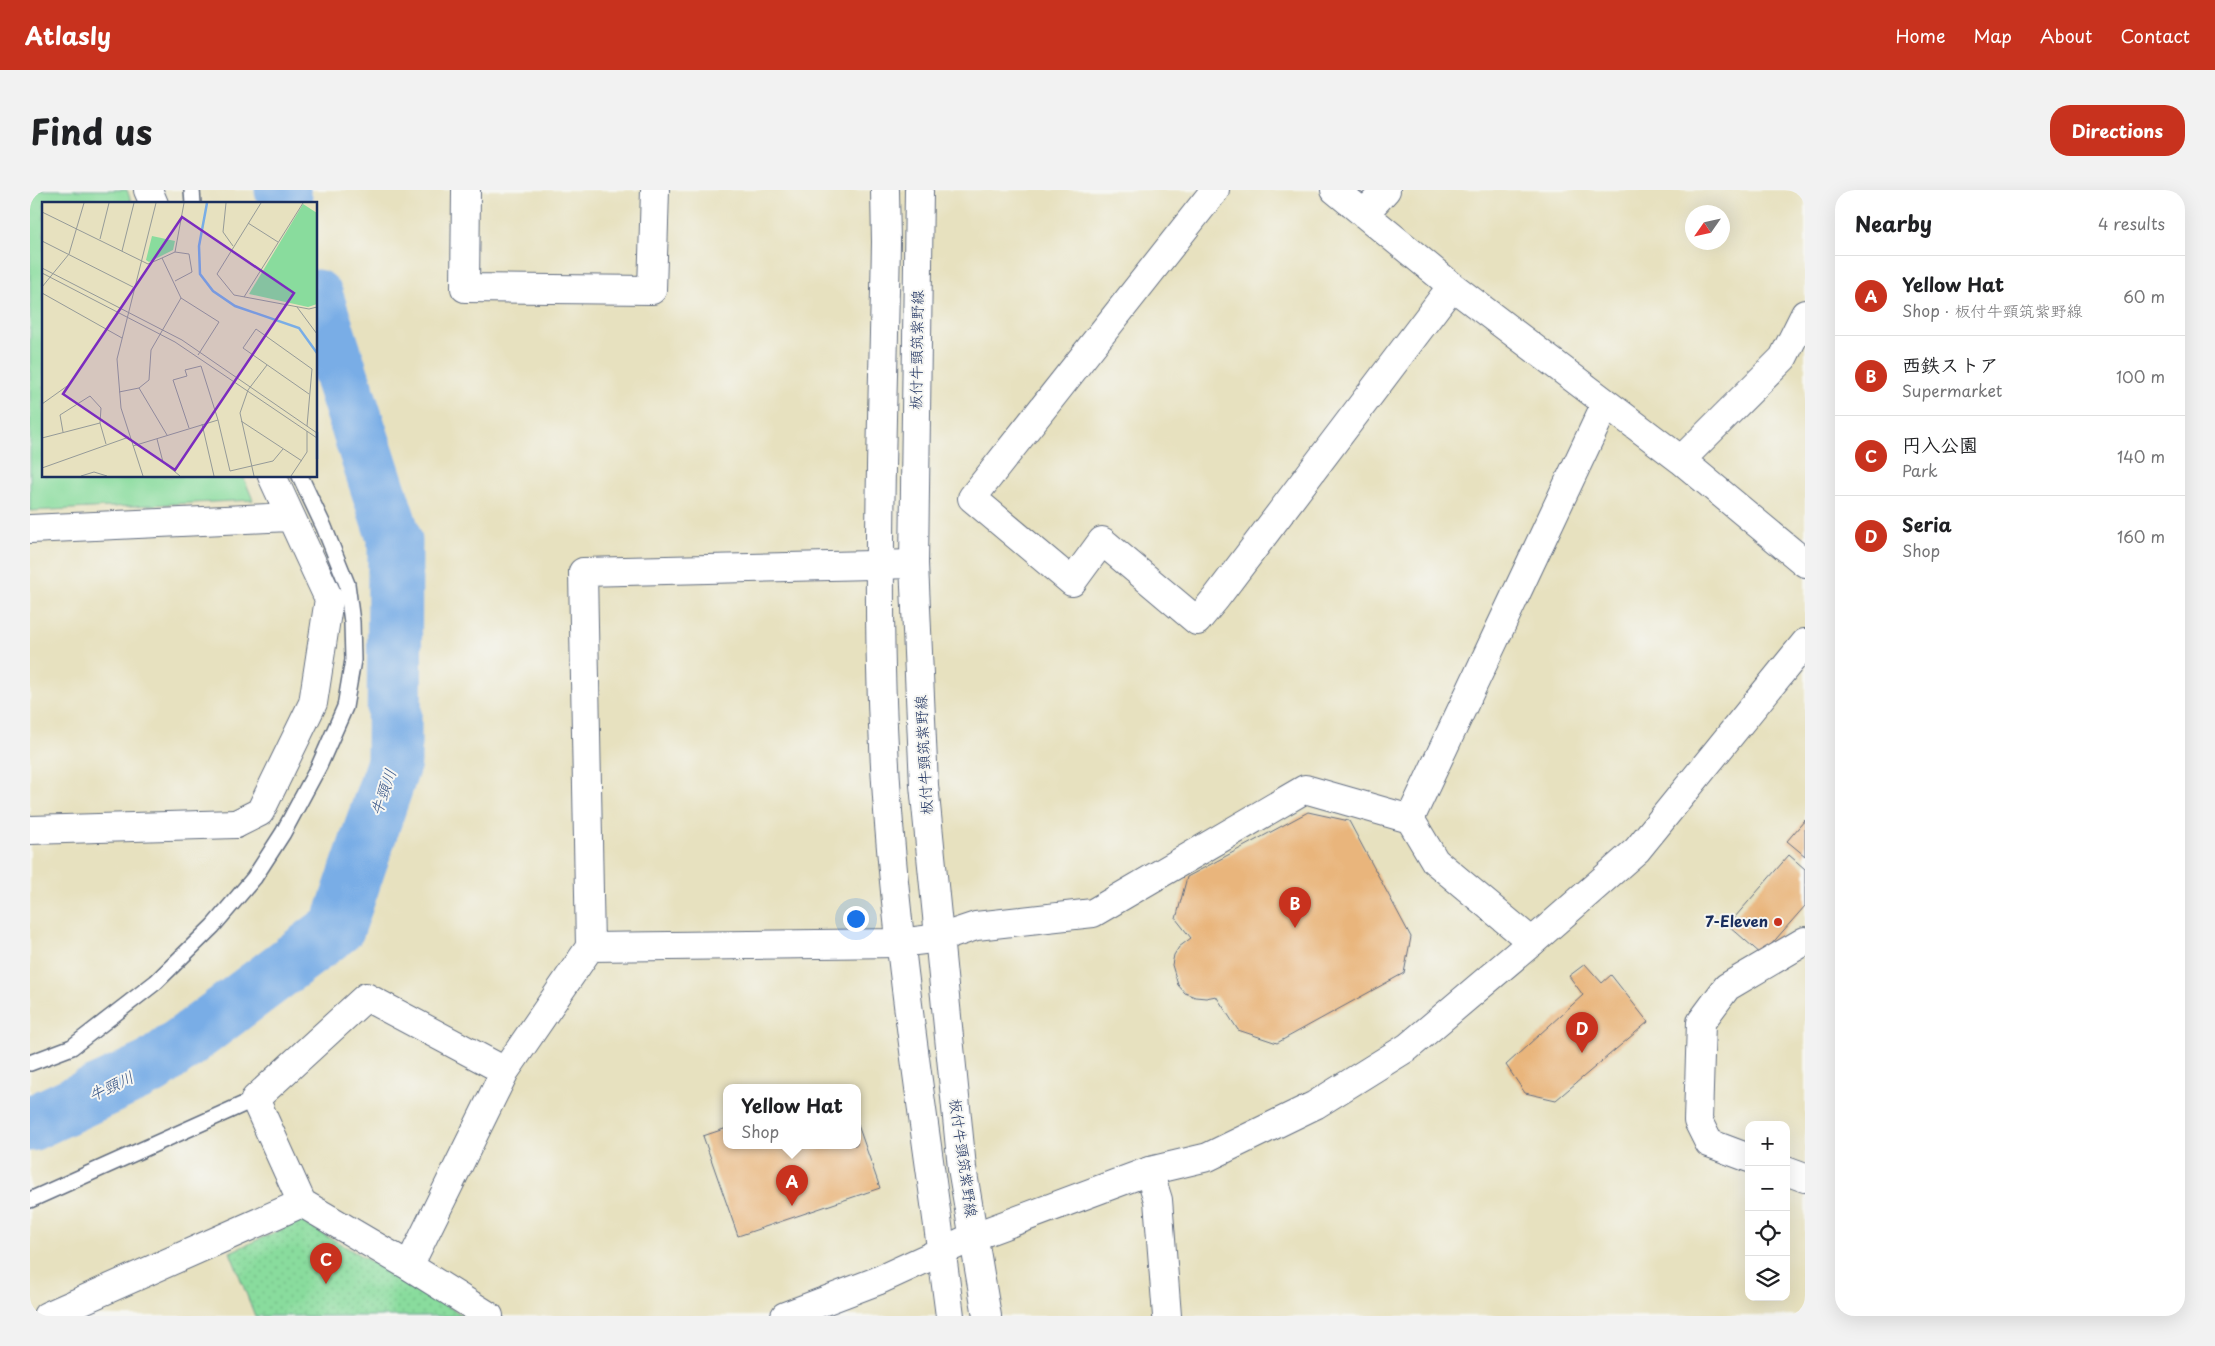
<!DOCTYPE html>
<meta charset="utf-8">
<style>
:root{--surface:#fff;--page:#f2f2f2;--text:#202124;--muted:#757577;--line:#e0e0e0;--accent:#c8321e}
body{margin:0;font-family:"Playpen Sans","Klee One",sans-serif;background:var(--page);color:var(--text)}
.controls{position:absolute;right:15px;bottom:15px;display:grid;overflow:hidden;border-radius:10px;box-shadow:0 5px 20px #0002}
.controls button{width:45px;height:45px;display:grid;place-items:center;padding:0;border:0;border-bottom:1px solid var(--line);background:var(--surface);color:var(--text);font:25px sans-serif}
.compass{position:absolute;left:1655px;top:15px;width:45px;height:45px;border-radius:50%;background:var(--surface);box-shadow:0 5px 20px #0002;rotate:236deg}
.you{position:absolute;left:825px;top:728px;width:18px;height:18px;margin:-12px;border:4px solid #fff;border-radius:50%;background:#1a73e8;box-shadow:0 0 0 8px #1a73e833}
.badge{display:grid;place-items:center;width:32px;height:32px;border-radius:50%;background:var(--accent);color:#fff;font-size:16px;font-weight:700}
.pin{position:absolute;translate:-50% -41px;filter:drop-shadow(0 1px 2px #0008)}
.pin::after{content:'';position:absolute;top:26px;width:18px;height:15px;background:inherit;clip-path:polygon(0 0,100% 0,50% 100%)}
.popup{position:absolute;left:693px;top:894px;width:138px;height:65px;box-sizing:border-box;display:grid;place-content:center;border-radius:10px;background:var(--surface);filter:drop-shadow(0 1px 4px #0005);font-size:16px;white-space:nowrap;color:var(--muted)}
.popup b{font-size:19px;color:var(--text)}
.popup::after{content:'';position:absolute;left:50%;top:100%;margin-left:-10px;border:10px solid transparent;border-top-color:var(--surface)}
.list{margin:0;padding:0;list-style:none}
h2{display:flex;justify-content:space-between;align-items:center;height:65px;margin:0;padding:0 20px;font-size:21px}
h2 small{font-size:16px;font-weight:400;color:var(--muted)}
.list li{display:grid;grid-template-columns:32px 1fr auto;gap:15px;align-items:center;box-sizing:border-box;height:80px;padding:0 20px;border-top:1px solid var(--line)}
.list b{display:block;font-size:19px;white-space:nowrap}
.list p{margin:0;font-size:16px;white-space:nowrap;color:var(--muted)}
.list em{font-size:16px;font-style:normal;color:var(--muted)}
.icon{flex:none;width:28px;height:28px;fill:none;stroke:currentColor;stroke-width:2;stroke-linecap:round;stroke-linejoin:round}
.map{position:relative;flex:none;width:1775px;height:1126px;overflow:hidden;border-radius:20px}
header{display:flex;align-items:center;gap:30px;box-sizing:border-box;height:70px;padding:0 25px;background:var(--accent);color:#fff}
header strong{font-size:24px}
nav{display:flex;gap:28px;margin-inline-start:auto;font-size:18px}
.intro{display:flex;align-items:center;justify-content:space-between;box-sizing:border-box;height:120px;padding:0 30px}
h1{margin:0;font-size:35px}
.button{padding:12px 22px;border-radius:20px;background:var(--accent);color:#fff;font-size:18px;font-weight:700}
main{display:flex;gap:30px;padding:0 30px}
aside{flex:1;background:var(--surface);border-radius:20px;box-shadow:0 5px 20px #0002}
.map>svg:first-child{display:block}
</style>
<header>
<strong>Atlasly</strong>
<nav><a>Home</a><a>Map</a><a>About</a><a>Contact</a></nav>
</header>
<div class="intro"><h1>Find us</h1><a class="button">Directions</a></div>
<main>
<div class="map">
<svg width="1775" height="1126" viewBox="0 0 1775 1126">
<defs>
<pattern id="park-dots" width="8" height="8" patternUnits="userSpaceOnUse" patternTransform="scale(1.25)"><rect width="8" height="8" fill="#89dc9d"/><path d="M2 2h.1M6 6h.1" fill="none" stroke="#76bd8a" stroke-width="1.8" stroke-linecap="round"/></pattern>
</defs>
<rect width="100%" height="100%" fill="#f6f6f2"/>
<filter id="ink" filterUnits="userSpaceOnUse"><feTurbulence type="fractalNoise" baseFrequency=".02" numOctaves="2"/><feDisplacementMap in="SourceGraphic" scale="10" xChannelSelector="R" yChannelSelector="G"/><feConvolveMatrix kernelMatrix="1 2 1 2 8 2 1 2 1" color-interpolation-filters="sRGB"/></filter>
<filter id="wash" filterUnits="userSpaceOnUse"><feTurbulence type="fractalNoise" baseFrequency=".0096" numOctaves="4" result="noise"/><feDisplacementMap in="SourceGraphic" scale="20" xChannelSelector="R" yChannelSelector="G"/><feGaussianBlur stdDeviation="1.12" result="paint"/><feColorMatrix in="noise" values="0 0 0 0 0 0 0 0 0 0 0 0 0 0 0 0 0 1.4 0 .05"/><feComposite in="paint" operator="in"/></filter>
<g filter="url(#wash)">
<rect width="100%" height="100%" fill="#e7e1bf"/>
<!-- green -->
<path fill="#89dc9d" stroke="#52867e" d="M0,0H97L102,14H14V286H213L223,310L0,321Z"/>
<!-- park -->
<path fill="url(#park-dots)" stroke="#52867e" d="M271,1031L434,1126H225L200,1062Z"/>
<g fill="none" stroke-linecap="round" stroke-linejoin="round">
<!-- river -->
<path stroke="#79ade6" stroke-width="55" d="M252,0L256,14
M0,934L122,877L308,737L364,572L365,351L286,107"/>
</g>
<g id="blocks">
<!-- building -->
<path fill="#e9b57c" d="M1278,622L1319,631L1381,747L1374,783L1247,853L1208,840L1186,806L1176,808L1165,807L1155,803L1148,795L1142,775L1144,765L1149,757L1161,748L1146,729L1157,687Z
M1775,630V666L1757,651Z
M1759,665L1775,679V716L1732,765L1698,735Z
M1555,774L1572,793L1581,785L1618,832L1526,910L1495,903L1476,875L1553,805L1539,786Z
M827,932L850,998L708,1046L673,946L697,938V955H827Z"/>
</g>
</g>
<g filter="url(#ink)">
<use href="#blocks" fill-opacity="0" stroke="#626d80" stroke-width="1"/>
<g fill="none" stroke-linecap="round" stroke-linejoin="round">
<!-- service casing -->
<g stroke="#626d80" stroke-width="18">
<path id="service" d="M162,0L163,14
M0,873L42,857L126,792L183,736L224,688L253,643L289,576L315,517L323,470L322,432L317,394L294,337L270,286
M0,1010L225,909"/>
</g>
<!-- minor casing -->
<g stroke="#626d80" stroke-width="30">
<path id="minor" d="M118,0L124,14
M436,0L435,98L622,100L625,0
M1185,0L942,308L1042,392L1072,351L1167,431L1186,408L1422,96
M1305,0L1422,96L1651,270L1775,373
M1334,24L1356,0
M1651,270L1753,168L1775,124
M0,339L259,327
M884,374L553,382L560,757L869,753L910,748L946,736L1063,723L1275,599L1380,629L1405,671L1502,752
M1380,629L1576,213
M206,634L230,622L283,513L299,409L242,286
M1719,968L1679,953L1668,931L1671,832L1697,797L1775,751
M1119,981L1128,1010L1137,1126
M1756,981L1775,988
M379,1076L272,1013L225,909L336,807L475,881
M17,1126L272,1013
M459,1126L379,1076L475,881L560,757"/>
</g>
<!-- tertiary casing -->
<g stroke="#626d80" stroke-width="30">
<path id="tertiary" d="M0,640L206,634
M755,1126L847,1091L945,1046L1119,981L1178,967L1285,915L1378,857L1502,752L1607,660L1775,453"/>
</g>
<!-- secondary casing -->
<g stroke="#626d80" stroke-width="30">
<path id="secondary" d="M855,0L856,52C853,220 845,388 854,556C863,747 896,936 920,1126
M889,0L884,374L894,595L932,978L957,1126"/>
</g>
<!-- service -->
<use href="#service" stroke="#fff" stroke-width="15"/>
<!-- minor -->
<use href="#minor" stroke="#fff" stroke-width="28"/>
<!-- tertiary -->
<use href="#tertiary" stroke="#fff" stroke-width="28"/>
<!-- secondary -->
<use href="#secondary" stroke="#fff" stroke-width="28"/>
</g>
</g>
<!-- markers -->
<circle fill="#c8321e" stroke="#f6f6f2" stroke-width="2" cx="1748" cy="732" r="5"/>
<g text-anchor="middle" stroke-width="4" stroke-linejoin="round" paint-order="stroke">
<!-- street labels -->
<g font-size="15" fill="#1b2f5e" stroke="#f6f6f2">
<text transform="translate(887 160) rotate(-89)" y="5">板付牛頸筑紫野線</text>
<text transform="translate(894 565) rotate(-93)" y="5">板付牛頸筑紫野線</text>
<text transform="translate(933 968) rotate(82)" y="5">板付牛頸筑紫野線</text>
</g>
<!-- poi labels -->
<g font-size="15" font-weight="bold" fill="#1b2f5e" stroke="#f6f6f2" text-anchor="end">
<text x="1738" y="737">7-Eleven</text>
</g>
<!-- water labels -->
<g font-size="16" font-style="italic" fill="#375587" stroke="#f6f6f2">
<text transform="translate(353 602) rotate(-71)" y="6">牛頸川</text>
<text transform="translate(81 896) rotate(-25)" y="6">牛頸川</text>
</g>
</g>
<!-- overview -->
<g transform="translate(12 12)">
<rect width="275" height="275" fill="#e7e1bf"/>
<path d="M261,2L275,11V102L266,105L207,92Z" fill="#89dc9d"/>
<path d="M110,34L133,39L131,48L107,60L104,58Z" fill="#89dc9d"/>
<path fill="none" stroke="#79ade6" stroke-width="2.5" d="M165,1L157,44L158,72L171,89L193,104L257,126L275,151M275,230V257"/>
<path fill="none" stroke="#959a98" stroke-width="1" d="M184,1L181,30L191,44M219,1L175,72L192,93L267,107L275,105M0,10L106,62L120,56L139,96M206,21L236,40M58,37L67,1M0,39L91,85M80,49L92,1M133,50L142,1M120,56L133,50L147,52L150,70L133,79M0,66L140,138L275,231M0,71L133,140L275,236M0,85L27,52L42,1M0,91L80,136M202,95L261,1M255,105L275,132M97,186L125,233M77,190L97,186L107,178L109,148L139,96L177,120L156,153M0,202L28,182M176,218L188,269L231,259L241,247M199,219L260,259M160,222L172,274M265,224L270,167L214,127L201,146L267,192M21,230L18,213L48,194L59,206L58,221L64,242M0,236L58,221M115,237L121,260L138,274M91,244L176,218L159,164L143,168L145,174L131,178L147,226M0,266L87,235M39,274L52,270L65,274M101,274L79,206L75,157L114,1M212,274L198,211L206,188L225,163M249,274L265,250V229"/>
<path fill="#7b2cbf" fill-opacity="0.15" stroke="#7b2cbf" stroke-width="2.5" d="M140,15L252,91L133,268L21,192Z"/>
<rect width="275" height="275" fill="none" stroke="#1b2f5e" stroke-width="2.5"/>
</g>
</svg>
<div class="controls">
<button>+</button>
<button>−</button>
<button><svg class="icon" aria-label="locate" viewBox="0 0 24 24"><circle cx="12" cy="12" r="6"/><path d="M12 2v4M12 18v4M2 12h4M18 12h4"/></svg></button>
<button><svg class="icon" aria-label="layers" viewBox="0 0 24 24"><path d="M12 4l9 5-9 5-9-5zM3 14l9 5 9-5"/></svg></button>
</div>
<svg class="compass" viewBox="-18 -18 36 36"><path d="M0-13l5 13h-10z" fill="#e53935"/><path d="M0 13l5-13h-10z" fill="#757577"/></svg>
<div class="you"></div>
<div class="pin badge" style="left:762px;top:1016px">A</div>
<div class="popup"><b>Yellow Hat</b>Shop</div>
<div class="pin badge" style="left:1265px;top:738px">B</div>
<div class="pin badge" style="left:296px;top:1094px">C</div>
<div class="pin badge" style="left:1552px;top:863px">D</div>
</div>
<aside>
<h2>Nearby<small>4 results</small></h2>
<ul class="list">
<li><span class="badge">A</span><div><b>Yellow Hat</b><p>Shop · 板付牛頸筑紫野線</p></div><em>60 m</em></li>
<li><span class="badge">B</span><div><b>西鉄ストア</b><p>Supermarket</p></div><em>100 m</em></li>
<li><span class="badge">C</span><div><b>円入公園</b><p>Park</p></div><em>140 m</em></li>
<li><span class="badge">D</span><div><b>Seria</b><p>Shop</p></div><em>160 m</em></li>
</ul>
</aside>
</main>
